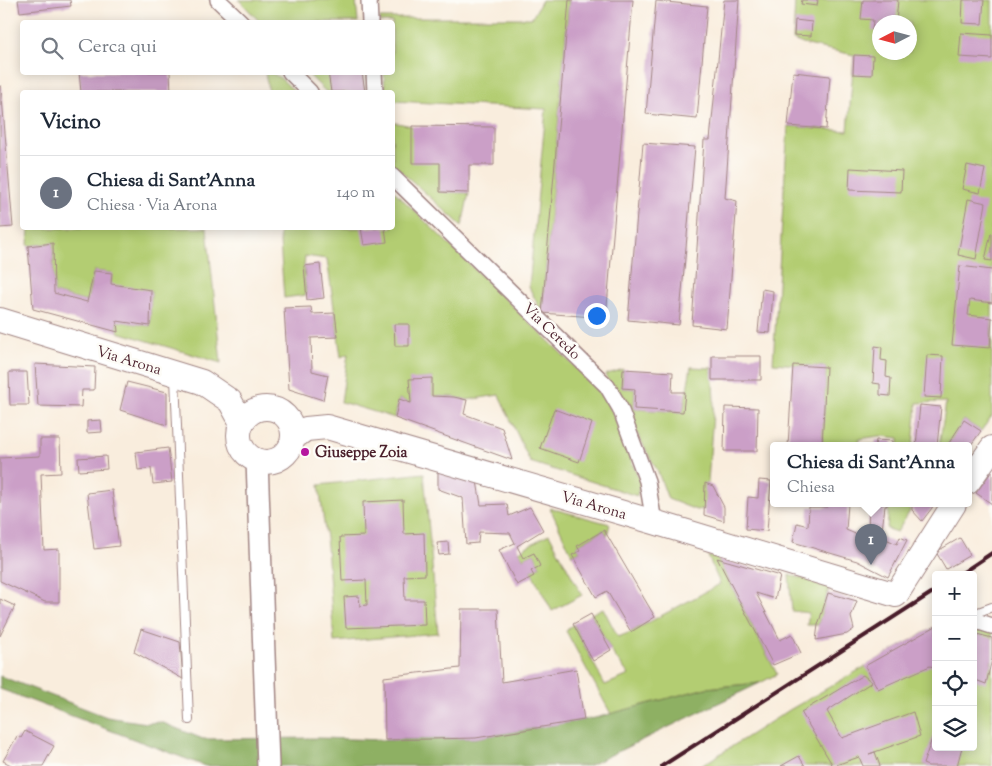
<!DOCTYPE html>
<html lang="it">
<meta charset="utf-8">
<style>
:root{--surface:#fff;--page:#f6f6f7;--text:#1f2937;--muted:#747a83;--line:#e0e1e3;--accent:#2563eb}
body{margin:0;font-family:"Sorts Mill Goudy",serif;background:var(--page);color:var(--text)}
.controls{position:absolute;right:15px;bottom:15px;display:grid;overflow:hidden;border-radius:5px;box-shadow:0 2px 12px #0003}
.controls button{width:45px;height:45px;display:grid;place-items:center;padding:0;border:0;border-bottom:1px solid var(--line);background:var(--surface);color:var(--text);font:25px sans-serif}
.compass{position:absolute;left:872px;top:15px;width:45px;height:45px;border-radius:50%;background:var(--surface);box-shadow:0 2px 12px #0003;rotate:264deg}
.you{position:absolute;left:596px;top:315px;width:18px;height:18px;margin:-12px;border:4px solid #fff;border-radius:50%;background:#1a73e8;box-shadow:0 0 0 8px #1a73e833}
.badge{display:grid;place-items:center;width:32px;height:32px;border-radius:50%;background:var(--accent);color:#fff;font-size:16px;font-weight:700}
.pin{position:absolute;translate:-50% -41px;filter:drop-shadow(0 1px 2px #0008)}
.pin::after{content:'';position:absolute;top:26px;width:18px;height:15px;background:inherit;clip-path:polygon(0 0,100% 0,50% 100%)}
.popup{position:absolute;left:770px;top:442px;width:202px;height:65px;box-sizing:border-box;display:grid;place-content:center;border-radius:5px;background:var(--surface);filter:drop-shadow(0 1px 4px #0005);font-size:16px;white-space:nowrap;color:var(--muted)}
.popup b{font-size:19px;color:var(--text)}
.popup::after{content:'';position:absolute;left:50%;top:100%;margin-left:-10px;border:10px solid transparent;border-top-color:var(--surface)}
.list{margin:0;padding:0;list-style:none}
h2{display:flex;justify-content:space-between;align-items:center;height:65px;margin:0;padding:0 20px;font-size:21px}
h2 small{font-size:16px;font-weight:400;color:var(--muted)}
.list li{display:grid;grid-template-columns:32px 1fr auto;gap:15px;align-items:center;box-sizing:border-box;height:75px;padding:0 20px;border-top:1px solid var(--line)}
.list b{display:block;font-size:19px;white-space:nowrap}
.list p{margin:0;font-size:16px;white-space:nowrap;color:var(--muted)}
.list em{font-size:16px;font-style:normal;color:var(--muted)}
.icon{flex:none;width:28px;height:28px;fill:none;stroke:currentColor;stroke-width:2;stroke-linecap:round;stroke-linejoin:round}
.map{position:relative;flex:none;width:992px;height:766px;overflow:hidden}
.search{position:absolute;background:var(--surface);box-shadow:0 2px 12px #0003;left:20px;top:20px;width:375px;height:55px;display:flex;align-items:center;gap:12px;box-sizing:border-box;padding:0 18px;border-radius:5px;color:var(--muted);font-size:19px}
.panel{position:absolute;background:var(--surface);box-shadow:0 2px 12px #0003;left:20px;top:90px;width:375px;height:140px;border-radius:5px}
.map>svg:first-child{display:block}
</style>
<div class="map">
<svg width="992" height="766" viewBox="0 0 992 766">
<rect width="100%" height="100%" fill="#fdfcf7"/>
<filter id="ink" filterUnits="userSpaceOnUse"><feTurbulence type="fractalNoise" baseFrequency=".02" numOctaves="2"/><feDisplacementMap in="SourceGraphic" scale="10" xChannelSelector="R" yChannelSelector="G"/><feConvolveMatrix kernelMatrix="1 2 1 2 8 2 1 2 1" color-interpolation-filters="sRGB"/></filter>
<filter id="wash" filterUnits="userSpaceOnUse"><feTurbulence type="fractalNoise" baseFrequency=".0096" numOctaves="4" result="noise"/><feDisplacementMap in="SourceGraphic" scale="20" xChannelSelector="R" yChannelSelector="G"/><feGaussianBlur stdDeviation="1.12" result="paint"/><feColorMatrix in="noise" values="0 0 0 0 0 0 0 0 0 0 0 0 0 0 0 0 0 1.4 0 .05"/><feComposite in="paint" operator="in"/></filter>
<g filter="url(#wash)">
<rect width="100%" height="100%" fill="#f9eddd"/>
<!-- green -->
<path fill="#b3cd72" stroke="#7e764e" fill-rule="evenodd" d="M239,0H356L358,22H260Z
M542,0H569L542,313L529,287L546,109L393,101L392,92H385L384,73L392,72V22H380V18H532Z
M795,0H992V416L981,431L964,420L947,446H939L946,402L917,403L913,446H899V438L880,436L859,439L858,446H822L826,367L773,363L788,126L848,131L854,55L803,44L793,40ZM880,22H910V52H880Z
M265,73C278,72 286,84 295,92H269Z
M307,73H362L365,92H326Z
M392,122L412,126L440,163V192L469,193L462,226L393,164Z
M393,190L596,387L612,411L640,482L637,496L530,462L499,395L467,400L454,397L432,396V378L410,380L411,403L399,399L395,418L341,402L348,354L341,357L327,259L305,256L304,266L306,295L284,298L279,228H392Z
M29,228H207L221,363L118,332L117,321L150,326L151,291L111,290V273L94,271L87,302L54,293L53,243L28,246Z
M691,367L712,368L714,400L706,509L696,510L668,499L658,472L605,375L623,369L622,388L635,389L634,409L683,412Z
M424,473L438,633L334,642L327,546L319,485Z
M889,504H909L910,511L897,532L887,529Z
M550,508L610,524L607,536L604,530L577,545L580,551L572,555Z
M549,534L582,595L552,611L531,571L540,566L534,553L523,558L519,551Z
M708,556L717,558L777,674L760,683L706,688L611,714L566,631L573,624L605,685L629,675L615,657L591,614L603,608L618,637L631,632L720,584Z
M789,575L830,585L818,625H807L809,613L792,611Z
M973,620L992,626V766H701L791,709L936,626V747H973Z"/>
<!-- forest -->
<path fill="#8eb064" stroke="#6c6848" d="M0,676L107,717L147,723L161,722L203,739L320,738L385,740L476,738L595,718L706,688L760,683L588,766H205L0,689Z"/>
<g id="blocks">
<!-- building -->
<path fill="#cb9fc7" d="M18,0H70L71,6L20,12Z
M569,0H633L606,318L542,313Z
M724,0H739L725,198L737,201L727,329L692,325L704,140H710Z
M802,0H818L817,6L801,4Z
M863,0H898L896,22H880V31L872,30L873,20L861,19Z
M963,0H984L982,24L962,23Z
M656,1L707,6L697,119L646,114Z
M795,20L812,22L811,36L794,35Z
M961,33L992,35V59L959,57Z
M854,55L873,56L872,75L853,74Z
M79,72H170L171,92H81Z
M328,72H362L365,92H331Z
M793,72L830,76L826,129L788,126Z
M0,86H1L13,227L0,228Z
M412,126L494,127V165H469V193L440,192V163H412Z
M643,143L695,147L679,325L628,320Z
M967,165L985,169L980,193L962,189Z
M850,168L902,171L901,192L849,190Z
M968,199L986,203L976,259L958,255Z
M361,228H385L387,242L364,245Z
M991,233H992V261L985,260Z
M53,243L54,293L87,302L94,271L112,273L111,284L151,290L150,326L117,321L118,332L33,309L28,246Z
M320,264L324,298L307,300L304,266Z
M960,266L992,270V303L970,300L968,315L992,318L990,348L952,345Z
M762,289L773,291L770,333L758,332Z
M311,307L312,314L335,313L338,337L311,338L312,371L328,375L323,400L289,389L284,308Z
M394,324H409V346H395Z
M875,346L882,347L881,360L887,361L886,377L891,378L890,396L880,395V384L873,383Z
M927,355L943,356L941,398L924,397Z
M712,356H761V380H712Z
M35,364L95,367L94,390H82L81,407L38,406Z
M793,365L826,367L822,446H788Z
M623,369L673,372L672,392H685L683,412L634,409L635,389L622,388Z
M9,372H27L29,405H10Z
M432,378V396L454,397L467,400L464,414L502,428L512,460L395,418L399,399L411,403L409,379Z
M127,382L167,392V425L120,410Z
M920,405L941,407L937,446H916Z
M725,407L758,408L757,451H724Z
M554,409L592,423L579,462L540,448Z
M101,420L102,432L87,433V421Z
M964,420L981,431L968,449V446H947Z
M40,439H60L61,473L41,474L44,550L59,549V602H45L0,581V458L40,456Z
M876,440L892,441V446H875Z
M168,448L172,482L153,484L151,468L138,470L136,452Z
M106,456L107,469L79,471L78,458Z
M438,469L477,481L481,505L507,504L509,516L530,507L543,530L517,546L523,558L534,553L540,566L531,571L534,576L517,585L499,550L515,543L510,533L479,532L478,543L466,544L463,498L438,489Z
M992,471V504L976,493Z
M759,480L771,481L767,531L746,529L748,497L758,498Z
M705,483L713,486L724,507V521L704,515Z
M112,490L119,546L94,549L87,493Z
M403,500L404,534L424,533L425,575L404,576L405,600H424L425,625L346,628L344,597L359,596L360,606L367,605L366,580L342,581L340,537L364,536L363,502Z
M827,504H848L846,530L865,538L868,531L897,544L900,537L907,540L888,577L857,561L793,542L797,523L808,526L809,507H827Z
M869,504H887V506H885L882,530L868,528Z
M912,504H933L932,508L922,521L912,510Z
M604,530L655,617L631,632L607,591L596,597L572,555L580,551L577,546Z
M960,538L970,555L946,569L936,552Z
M448,542L449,554L439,555L437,543Z
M717,558L780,576L775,599L756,593L780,640L792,634L801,653L773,665Z
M828,593L857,601L851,617L854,629L847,634L816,640L818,625Z
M0,599L15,606L0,636Z
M461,609H498L502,682L576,669L584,720L476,738L385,740L384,677L460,668Z
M591,614L611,650L593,661L573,624Z
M936,626V668L930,666L878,689L865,666Z
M141,629L180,642L183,679L134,652Z
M973,633L992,638V659L986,684L973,679Z
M863,675L872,682L827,711L842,738L913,712L920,736L869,754L875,752L880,766H863L859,757L833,766L801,712Z
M25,731L54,746L43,766H13L3,761L17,736L21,738Z
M934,733H936V747H962L957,766H928L923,764Z
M799,756L805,766H781Z"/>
</g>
</g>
<g filter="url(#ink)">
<use href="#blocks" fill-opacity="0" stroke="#a28684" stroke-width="1"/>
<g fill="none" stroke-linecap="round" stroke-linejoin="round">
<!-- lane casing -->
<g stroke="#a28684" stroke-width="10">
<path id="lane" d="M175,377L189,720
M973,614L992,607"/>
</g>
<!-- street casing -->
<g stroke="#a28684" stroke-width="18">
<path id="street" d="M218,0L241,22
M369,0L370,22
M290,72L310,92
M374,72L375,92
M392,176L607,386L620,408L647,481L654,522
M973,620L992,626"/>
</g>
<!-- secondary casing -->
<g stroke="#a28684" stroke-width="24">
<path id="secondary" d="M257,460L268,766"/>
</g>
<!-- primary casing -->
<g stroke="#a28684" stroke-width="26">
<path id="primary" d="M0,320L202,382L230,401L242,423
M239 435a27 27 0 1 1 54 0a27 27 0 1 1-54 0Z
M293,438L306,429L327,427L654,522L896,595L954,504
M968,482L992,448"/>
</g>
<!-- lane -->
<use href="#lane" stroke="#fff" stroke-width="8"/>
<!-- street -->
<use href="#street" stroke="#fff" stroke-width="15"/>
<!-- secondary -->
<use href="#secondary" stroke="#fff" stroke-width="21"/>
<!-- primary -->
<use href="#primary" stroke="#fff" stroke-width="24"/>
<!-- rail -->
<path stroke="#4a1f2b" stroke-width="4" d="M959,575L992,553
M662,766L936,590"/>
</g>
</g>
<!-- markers -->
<circle fill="#b5179e" stroke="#fdfcf7" stroke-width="2" cx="305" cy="452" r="5"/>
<g text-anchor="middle" stroke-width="5" stroke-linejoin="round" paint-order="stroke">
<!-- street labels -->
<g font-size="15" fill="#4a1f2b" stroke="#fdfcf7">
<text transform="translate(552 331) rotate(44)" y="5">Via Ceredo</text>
<text transform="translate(129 360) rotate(17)" y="5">Via Arona</text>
<text transform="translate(594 505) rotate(16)" y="5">Via Arona</text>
</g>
<!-- poi labels -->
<g font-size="15" font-weight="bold" fill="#4a1f2b" stroke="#fdfcf7" text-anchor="start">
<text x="315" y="457">Giuseppe Zoia</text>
</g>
</g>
</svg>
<div class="controls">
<button>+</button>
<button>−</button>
<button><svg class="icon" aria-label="locate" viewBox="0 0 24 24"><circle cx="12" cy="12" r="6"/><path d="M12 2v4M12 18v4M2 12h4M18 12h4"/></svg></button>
<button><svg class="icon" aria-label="layers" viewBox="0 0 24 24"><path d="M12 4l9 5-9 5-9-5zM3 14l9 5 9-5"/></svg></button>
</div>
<svg class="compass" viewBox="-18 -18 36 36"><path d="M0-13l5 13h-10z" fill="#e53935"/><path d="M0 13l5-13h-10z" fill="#747a83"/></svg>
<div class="you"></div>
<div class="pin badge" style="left:871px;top:565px;background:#6b7280">1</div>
<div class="popup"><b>Chiesa di Sant'Anna</b>Chiesa</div>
<div class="search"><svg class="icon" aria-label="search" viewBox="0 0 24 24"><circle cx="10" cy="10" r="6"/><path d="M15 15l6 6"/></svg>Cerca qui</div>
<section class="panel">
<h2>Vicino<small></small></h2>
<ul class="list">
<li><span class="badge" style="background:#6b7280">1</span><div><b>Chiesa di Sant'Anna</b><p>Chiesa · Via Arona</p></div><em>140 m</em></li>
</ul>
</section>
</div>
